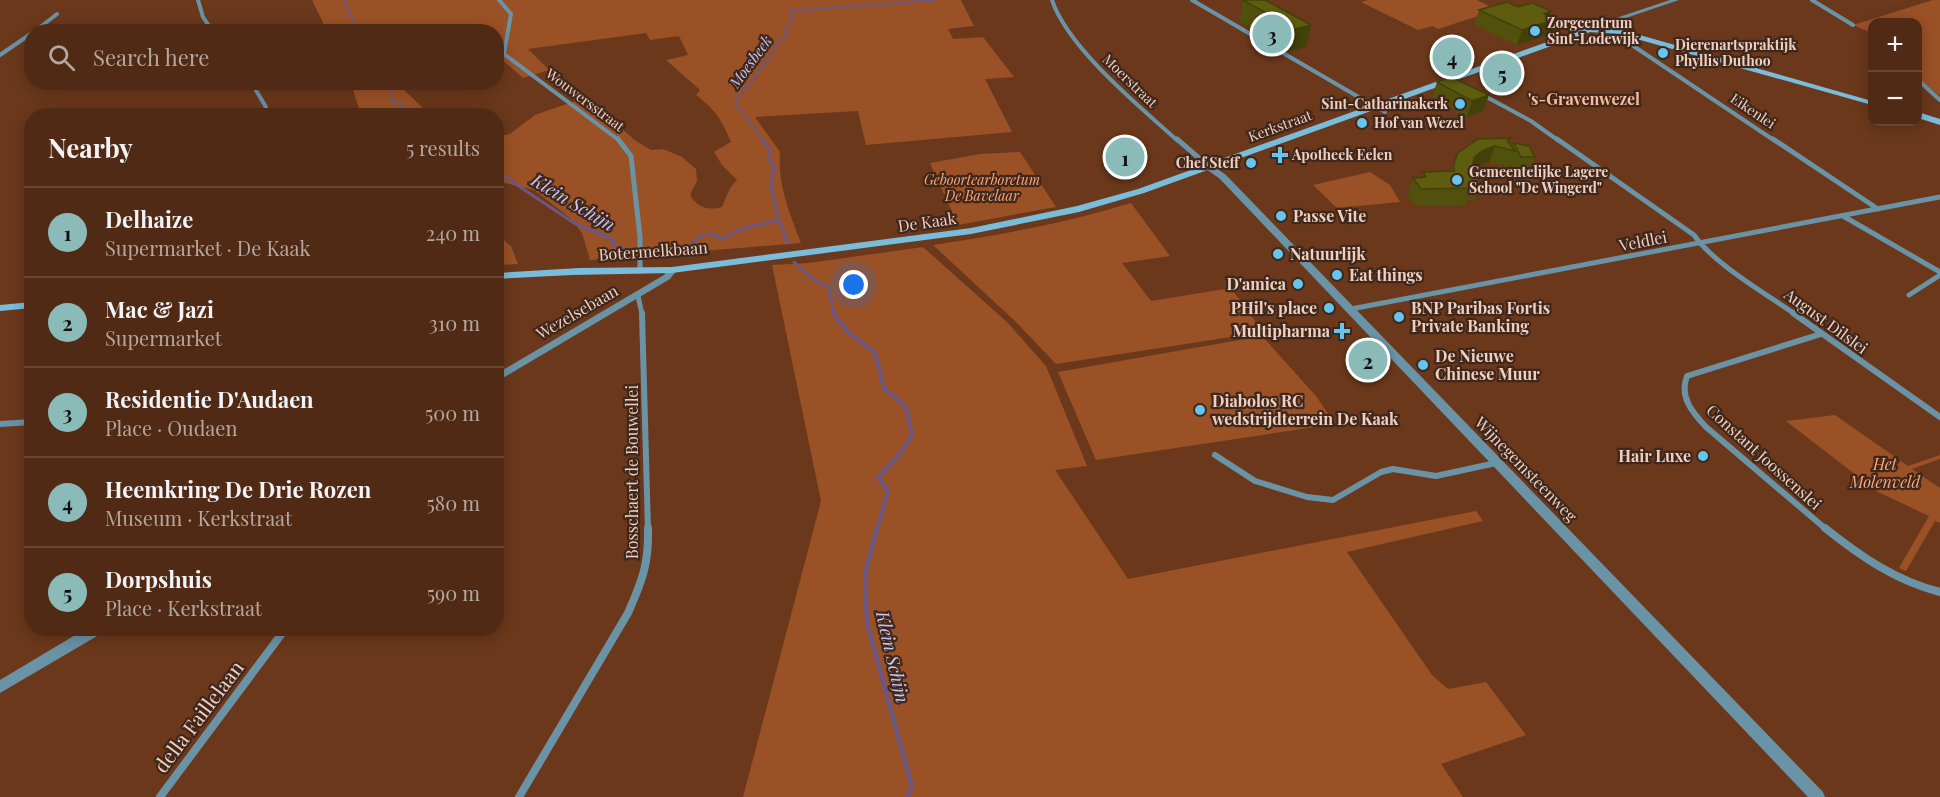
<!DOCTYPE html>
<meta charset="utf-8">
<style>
:root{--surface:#502a14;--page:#56321d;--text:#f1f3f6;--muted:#b4a7a0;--line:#674634;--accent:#8bbbb9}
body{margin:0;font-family:"Playfair Display",serif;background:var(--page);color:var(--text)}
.controls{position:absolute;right:18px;top:18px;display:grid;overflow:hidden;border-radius:12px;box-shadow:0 3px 15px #0003}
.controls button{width:54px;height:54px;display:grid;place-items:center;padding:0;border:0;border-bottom:2px solid var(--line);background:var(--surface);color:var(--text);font:30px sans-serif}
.you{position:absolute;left:854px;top:285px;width:21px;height:21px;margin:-15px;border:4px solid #fff;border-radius:50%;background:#1a73e8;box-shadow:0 0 0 9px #1a73e833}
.badge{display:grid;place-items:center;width:39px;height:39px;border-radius:50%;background:var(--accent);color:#111;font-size:20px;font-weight:700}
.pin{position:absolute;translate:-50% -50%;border:3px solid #fff;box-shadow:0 2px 6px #0006}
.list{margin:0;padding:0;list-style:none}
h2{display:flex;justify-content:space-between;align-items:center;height:78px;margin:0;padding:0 24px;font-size:26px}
h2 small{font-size:20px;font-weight:400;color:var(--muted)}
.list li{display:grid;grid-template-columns:39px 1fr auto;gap:18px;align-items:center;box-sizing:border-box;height:90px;padding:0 24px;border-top:2px solid var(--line)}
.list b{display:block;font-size:22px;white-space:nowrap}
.list p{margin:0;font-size:20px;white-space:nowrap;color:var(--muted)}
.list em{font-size:20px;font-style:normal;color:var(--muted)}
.icon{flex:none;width:33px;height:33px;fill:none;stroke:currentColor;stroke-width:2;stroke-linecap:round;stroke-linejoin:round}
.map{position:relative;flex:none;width:1940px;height:797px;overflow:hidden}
.search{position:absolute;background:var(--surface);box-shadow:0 3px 15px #0003;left:24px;top:24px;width:480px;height:66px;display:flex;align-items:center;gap:15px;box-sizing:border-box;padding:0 21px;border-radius:24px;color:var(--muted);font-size:22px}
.panel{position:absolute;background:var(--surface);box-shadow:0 3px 15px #0003;left:24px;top:108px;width:480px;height:528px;border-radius:24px}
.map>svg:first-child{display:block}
</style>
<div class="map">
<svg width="1940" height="797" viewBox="0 0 1940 797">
<rect width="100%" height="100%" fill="#6b381b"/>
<!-- green -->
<path fill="#9b5126" d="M312,0H961L974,26L948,29L953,39L983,37L1014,77L985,79L1012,132L866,145L858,111L755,117L780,152C777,184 790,214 801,243L590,260L582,233L570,218L534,190L497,181V137L510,134L535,115L546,111L576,101L590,102L636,141L651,150L663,149L682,157L696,169L697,181L690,195C697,207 708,211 722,207L730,188L737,180L722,165L714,152L731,142C721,119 716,110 696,95L700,90L666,60L688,55L679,36L650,40L646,33L528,49L549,70L523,78L497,55L496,32L327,31Z
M1368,0H1477L1497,10L1438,29L1433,26L1418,30L1361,2Z
M1933,0H1940V96L1918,79V76L1922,75L1918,71V55L1923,53L1918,51V22H1872V33L1853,25Z
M351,83H397L430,115H361Z
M1020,152L1056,207L958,225L930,163L980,154Z
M1370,172L1390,185L1400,202L1337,208L1313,185Z
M1131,203L1170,256L1122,263L1151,301L1231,288L1263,332L1056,364L1015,321L933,245C1000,235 1066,223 1131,203Z
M497,234L511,246L518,264L497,265Z
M923,247L1007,322L1046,366L1087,466L1055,470L1128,579L1476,511L1483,521L1347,552L1432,675L1448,689L1486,682L1526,735L1441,764L1463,797H743L821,501L772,265L809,263Z
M1262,336L1316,396L1335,424L1096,460L1058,372Z
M1835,415L1908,466L1940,455V459L1912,469L1940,488V523L1935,521L1906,571L1899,568L1929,516L1878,492L1786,421Z"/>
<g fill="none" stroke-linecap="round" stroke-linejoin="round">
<!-- stream-far3 -->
<path stroke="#6b5784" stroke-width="2" d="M344,0L358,32
M386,82L393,92V102L402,105L416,116
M763,141L735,102L773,53L778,41L787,36L785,30L792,21L791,11L935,0"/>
<!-- stream-far2 -->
<path stroke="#6b5784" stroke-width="3" d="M762,139L771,151L768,159L774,167L771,187L779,220
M496,171L574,223L613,240L614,246L637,252
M644,254L692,245L701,235L711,234L723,239L741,229L779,220L788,243
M794,262L810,277L828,287L834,314"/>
<!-- stream-far1 -->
<path stroke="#6b5784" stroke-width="4" d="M833,313L847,331L875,353L884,388L906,407L912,435L898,456L878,477L888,491L877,530"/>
<!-- stream -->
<path stroke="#6b5784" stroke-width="4.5" d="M877,528L865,573L867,623L912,787L907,797"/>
<!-- pedestrian -->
<path stroke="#6a93a6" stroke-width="4" d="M1374,106L1385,112"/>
<!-- minor-far3 -->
<path stroke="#6a93a6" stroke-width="4" d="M198,0L203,17L213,32
M499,0L511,14L504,54L620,141
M1052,0C1068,48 1140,107 1178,141
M1192,0L1374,106
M1812,0L1853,25
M34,32L57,14
M1619,32L1617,35L1775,141
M0,55L32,33
M1918,80L1940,100
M251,82L266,107L260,116
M1483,95L1531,121L1559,141"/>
<!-- minor-far2 -->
<path stroke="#6a93a6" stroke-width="5" d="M618,139L631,156L640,237V271
M1177,139L1208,166
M1557,139L1694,235C1713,263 1766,294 1795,314
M1773,139L1878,209
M1843,216L1940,272
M1909,295L1940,275
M638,296L642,314
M1351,309L1940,197"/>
<!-- minor-far1 -->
<path stroke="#6a93a6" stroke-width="6" d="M642,313L648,530
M1793,313L1940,417
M1821,334L1687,376C1679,397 1692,412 1706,427L1827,530
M0,424L32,422
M1215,455L1255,481L1307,497L1333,500L1381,472L1393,469L1436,476L1496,463"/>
<!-- minor -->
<path stroke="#6a93a6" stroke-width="8" d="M1825,528C1860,556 1896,581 1940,592
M160,797L286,628
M519,797L628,613C642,581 649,564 648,528"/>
<!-- tertiary -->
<path fill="#6a93a6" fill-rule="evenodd" d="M1670,0H1679L1614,22L1610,29L1599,31L1596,29L1598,24Z
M1205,164H1211L1226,175L1823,792L1825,797H1808L1220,179L1205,168Z
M672,267L677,270L670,279L496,382V374L664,275L669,268Z
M87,628H105L104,632L0,693V680Z"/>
<!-- secondary -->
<path fill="#7abddb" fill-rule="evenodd" d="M1586,28L1622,30L1872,101V105L1619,34L1590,32L1144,193L1079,212L971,234L672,273L572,275L496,279V273L579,268L672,267L971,228L1077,206L1138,189Z
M1918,112L1940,119V125L1918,118Z
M32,302V308L0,311V305Z"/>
</g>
<!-- wall -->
<path fill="#51500d" d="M1243,0L1311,25L1306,47L1290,51L1239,21Z
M1518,7L1557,19L1552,34L1517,45L1474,25L1479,10Z
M1451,77L1483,111L1467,117L1432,97L1437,82Z
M1514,143L1535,157L1528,174L1515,173L1510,164L1509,167L1489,162L1476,167L1473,170L1481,183L1475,200H1467L1466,205L1415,206L1407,194L1413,178L1421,177L1423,172L1451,171L1458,153L1509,144L1512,148Z"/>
<!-- shaded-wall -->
<path fill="#42410a" d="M1551,11L1547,22L1557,19L1552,34L1517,45L1522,30L1544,14Z
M1311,25L1306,47L1290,51L1295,29Z
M1489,95L1483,111L1467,117L1472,101Z
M1495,146L1489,162L1476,167L1469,174L1474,158L1482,151Z"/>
<!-- building -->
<path fill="#5e5d0f" stroke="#42410a" stroke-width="1.5" d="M1243,0H1265L1311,25L1295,29Z
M1507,2L1518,7L1532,3L1551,11L1544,14L1557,19L1522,30L1479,10Z
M1451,77L1489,95L1472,101L1437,82Z
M1511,138L1507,141L1515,151L1495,146L1482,151L1474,158L1472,169L1481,183L1469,184L1472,188L1421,189L1413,178L1426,177L1423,172L1454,171V163L1458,153L1478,139Z
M1514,143L1529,146L1535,157H1521Z"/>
<!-- markers -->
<g fill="#65c5ee" stroke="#3f271b" stroke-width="2">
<circle cx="1535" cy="31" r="6"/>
<circle cx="1663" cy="53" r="6"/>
<circle cx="1460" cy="104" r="6"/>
<circle cx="1362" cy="123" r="6"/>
<path d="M1277 146h6v6h6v6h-6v6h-6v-6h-6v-6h6z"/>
<circle cx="1251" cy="163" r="6"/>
<circle cx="1457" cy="180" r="6"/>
<circle cx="1281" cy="216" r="6"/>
<circle cx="1278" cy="254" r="6"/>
<circle cx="1337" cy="275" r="6"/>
<circle cx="1298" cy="284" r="6"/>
<circle cx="1329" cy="308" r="6"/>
<circle cx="1399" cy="317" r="6"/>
<path d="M1339 322h6v6h6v6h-6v6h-6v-6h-6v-6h6z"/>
<circle cx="1423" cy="365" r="6"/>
<circle cx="1200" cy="410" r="6"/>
<circle cx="1703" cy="456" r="6"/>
</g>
<g text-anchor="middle" stroke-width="4.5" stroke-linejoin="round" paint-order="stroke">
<!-- far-poi labels -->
<g font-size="14" font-weight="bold" fill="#efcfc0" stroke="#3f271b" text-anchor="start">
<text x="1547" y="28">Zorgcentrum<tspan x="1547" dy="16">Sint-Lodewijk</tspan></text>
<text x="1675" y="50">Dierenartspraktijk<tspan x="1675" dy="16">Phyllis Duthoo</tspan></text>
<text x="1448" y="109" text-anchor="end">Sint-Catharinakerk</text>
<text x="1374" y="128">Hof van Wezel</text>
<text x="1292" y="160">Apotheek Eelen</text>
<text x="1239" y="168" text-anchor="end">Chef Steff</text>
<text x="1469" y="177">Gemeentelijke Lagere<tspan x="1469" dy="16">School "De Wingerd"</tspan></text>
</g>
<!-- far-street labels -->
<g font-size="14" fill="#efcfc0" stroke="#3f271b">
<text transform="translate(1130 81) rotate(44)" y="5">Moerstraat</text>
<text transform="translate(585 100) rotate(37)" y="5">Wouwersstraat</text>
<text transform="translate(1753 111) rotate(34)" y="5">Eikenlei</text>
<text transform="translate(1280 126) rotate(-20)" y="5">Kerkstraat</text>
</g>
<!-- far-park labels -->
<g font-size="14" font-style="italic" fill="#fca679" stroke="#3f271b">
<text x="982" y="185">Geboortearboretum<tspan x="982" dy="16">De Bavelaar</tspan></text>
</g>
<!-- far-water labels -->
<g font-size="15" font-style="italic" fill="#c6c3ee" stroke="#3f271b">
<text transform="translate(751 62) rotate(-54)" y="5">Moesbeek</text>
</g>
<!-- far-quarter labels -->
<g font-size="16" font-weight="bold" fill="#f8bb9b" stroke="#3f271b">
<text x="1584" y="105">'s-Gravenwezel</text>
</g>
<!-- poi labels -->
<g font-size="16" font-weight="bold" fill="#efcfc0" stroke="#3f271b" text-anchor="start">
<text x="1293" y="222">Passe Vite</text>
<text x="1290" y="260">Natuurlijk</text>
<text x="1349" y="281">Eat things</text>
<text x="1286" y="290" text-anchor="end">D'amica</text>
<text x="1317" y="314" text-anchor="end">PHil's place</text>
<text x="1411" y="314">BNP Paribas Fortis<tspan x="1411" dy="18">Private Banking</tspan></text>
<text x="1330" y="337" text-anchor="end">Multipharma</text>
<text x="1435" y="362">De Nieuwe<tspan x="1435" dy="18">Chinese Muur</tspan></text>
<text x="1212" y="407">Diabolos RC<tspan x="1212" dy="18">wedstrijdterrein De Kaak</tspan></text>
<text x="1691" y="462" text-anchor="end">Hair Luxe</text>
</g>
<!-- street labels -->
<g font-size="16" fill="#efcfc0" stroke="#3f271b">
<text transform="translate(927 222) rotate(-8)" y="6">De Kaak</text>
<text transform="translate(1643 241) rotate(-11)" y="6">Veldlei</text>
<text transform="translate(653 251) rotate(-4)" y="6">Botermelkbaan</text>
<text transform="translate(577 312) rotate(-30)" y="6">Wezelsebaan</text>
<text transform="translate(1826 321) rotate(36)" y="6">August Dilslei</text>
<text transform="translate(1764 457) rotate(42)" y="6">Constant Joossenslei</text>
<text transform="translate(1526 469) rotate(46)" y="6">Wijnegemsteenweg</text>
<text transform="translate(632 472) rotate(-90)" y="6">Bosschaert de Bouwellei</text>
</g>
<!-- park labels -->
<g font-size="16" font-style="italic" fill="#fca679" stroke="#3f271b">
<text x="1885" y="470">Het<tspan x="1885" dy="18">Molenveld</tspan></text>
</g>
<!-- water labels -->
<g font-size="18" font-style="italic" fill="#c6c3ee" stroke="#3f271b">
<text transform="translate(573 203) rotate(31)" y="6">Klein Schijn</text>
<text transform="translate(892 657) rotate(77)" y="6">Klein Schijn</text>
</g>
<!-- near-street labels -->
<g font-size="20" fill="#efcfc0" stroke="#3f271b">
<text transform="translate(199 717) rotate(-53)" y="7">della Faillelaan</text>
</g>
</g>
</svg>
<div class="controls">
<button>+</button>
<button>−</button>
</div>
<div class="you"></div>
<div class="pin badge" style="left:1125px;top:157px">1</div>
<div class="pin badge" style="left:1368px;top:360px">2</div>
<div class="pin badge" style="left:1272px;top:34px">3</div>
<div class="pin badge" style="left:1452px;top:57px">4</div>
<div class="pin badge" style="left:1502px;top:73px">5</div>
<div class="search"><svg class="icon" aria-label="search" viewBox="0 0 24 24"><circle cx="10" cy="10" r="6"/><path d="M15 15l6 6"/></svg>Search here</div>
<section class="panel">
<h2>Nearby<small>5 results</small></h2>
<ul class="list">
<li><span class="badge">1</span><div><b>Delhaize</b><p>Supermarket · De Kaak</p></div><em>240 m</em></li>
<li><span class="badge">2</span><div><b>Mac &amp; Jazi</b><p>Supermarket</p></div><em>310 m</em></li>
<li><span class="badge">3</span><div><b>Residentie D'Audaen</b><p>Place · Oudaen</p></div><em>500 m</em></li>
<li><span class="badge">4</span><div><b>Heemkring De Drie Rozen</b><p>Museum · Kerkstraat</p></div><em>580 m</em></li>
<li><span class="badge">5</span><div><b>Dorpshuis</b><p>Place · Kerkstraat</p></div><em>590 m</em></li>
</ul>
</section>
</div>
